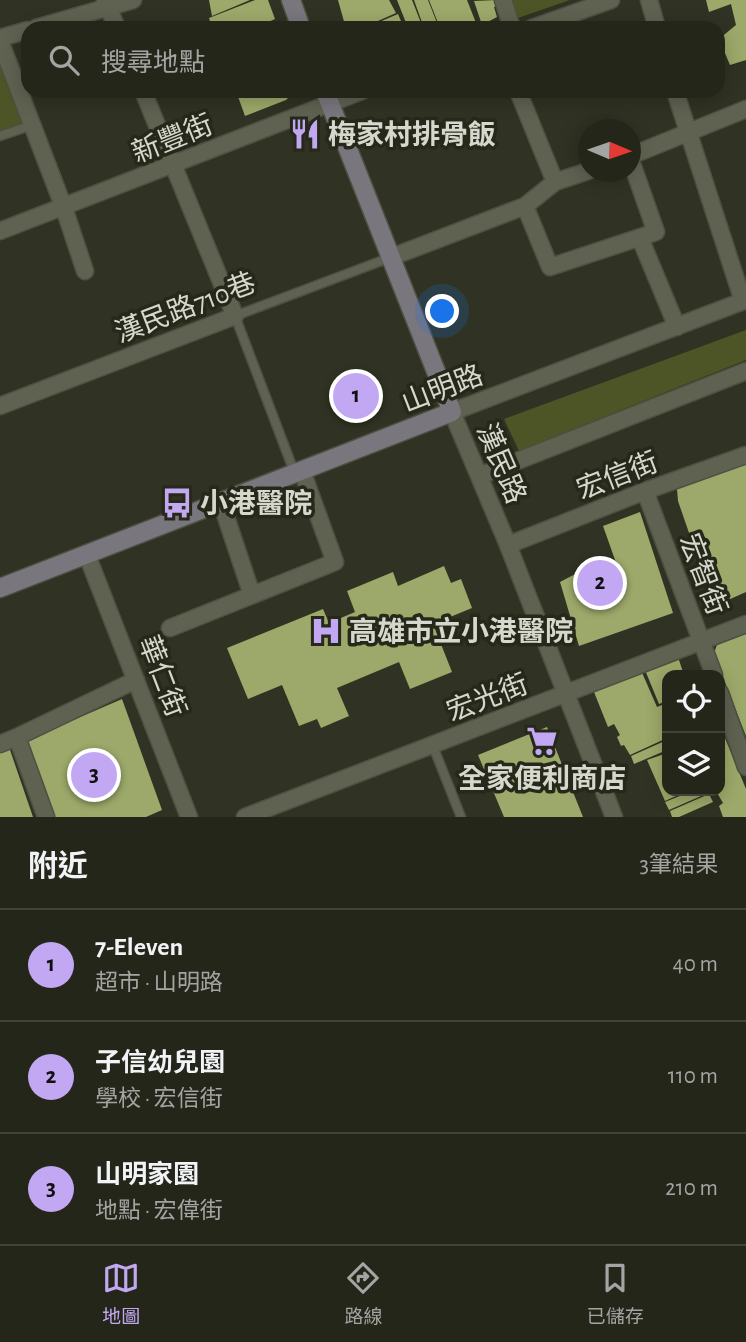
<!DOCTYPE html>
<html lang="zh-TW">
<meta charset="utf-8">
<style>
:root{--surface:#24261a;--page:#2c2e23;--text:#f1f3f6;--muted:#a3a5a2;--line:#414339;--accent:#c2a8f2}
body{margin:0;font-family:"Alegreya Sans","Noto Sans TC",sans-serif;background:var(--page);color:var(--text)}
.controls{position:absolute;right:21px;bottom:21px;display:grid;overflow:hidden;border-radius:14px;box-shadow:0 4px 18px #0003}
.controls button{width:63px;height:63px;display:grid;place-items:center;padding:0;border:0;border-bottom:2px solid var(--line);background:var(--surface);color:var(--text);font:35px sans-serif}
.compass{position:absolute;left:578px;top:119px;width:63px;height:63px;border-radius:50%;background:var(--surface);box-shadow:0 4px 18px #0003;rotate:92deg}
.you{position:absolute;left:443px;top:312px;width:24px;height:24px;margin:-18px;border:5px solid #fff;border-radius:50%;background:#1a73e8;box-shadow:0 0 0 10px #1a73e833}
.badge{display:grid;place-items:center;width:46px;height:46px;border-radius:50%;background:var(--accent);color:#111;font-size:23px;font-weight:700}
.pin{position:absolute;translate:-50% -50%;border:4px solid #fff;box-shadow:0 2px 7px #0006}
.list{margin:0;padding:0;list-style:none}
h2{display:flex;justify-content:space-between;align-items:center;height:91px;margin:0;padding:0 28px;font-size:30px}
h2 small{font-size:23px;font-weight:400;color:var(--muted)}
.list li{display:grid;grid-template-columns:46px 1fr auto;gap:21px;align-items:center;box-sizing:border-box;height:112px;padding:0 28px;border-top:2px solid var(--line)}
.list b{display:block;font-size:26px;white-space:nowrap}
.list p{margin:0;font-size:23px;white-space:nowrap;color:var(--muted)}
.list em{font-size:23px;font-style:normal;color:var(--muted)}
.icon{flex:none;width:38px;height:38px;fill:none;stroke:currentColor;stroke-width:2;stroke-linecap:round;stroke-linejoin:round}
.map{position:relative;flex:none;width:746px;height:817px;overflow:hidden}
.search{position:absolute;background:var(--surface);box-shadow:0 4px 18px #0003;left:21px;right:21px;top:21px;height:77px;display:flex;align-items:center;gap:18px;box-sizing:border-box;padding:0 24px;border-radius:21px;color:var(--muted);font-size:26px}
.sheet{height:427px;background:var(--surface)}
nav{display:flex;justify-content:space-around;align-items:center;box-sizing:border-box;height:98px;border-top:2px solid var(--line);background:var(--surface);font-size:19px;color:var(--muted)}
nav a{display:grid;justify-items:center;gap:4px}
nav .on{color:var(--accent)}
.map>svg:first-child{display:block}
</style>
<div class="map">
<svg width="746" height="817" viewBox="0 0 746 817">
<rect width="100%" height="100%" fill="#303323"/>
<!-- green -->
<path fill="#4d5425" d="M512,0H570L518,18Z
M0,64L24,123L0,131Z
M746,330V360L519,451L504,419Z"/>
<!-- building -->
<path fill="#9da96a" d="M209,0H250L212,16Z
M255,0H268L275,19L255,28H212L209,18Z
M338,0H389L396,13L362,28H350L348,24L345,25Z
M397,0H412L423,28H408Z
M414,0H428L439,28H424Z
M429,0H467L476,23L465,28H440Z
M497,0L499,5L494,7L497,17L482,25L474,1Z
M706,0H746V60L730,65L719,39L736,25L731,4L709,12Z
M398,14L404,28H365Z
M236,91H295L286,100L245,116Z
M746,463V592L728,600L717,598L707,585L678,501L677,489L681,482Z
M640,512L673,613L579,646L560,582L581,571L592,601L625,588L603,526Z
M444,566L451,583L461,579L472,608L433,624L452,672L410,689L399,662L337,688L349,716L321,728L317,719L299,726L282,685L248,699L227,648L323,609L329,623L355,612L347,591L393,572L398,586Z
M746,631V736L714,654L718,641Z
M677,654L684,675H667V701L659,704L645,670Z
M640,668L657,707L667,703V738L630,755L624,745L621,746L617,737L620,735L614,724L608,727L592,687Z
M122,699L162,810L146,817H53L25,741Z
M720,726L746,789V817H723L719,806L723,803L716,791H720Z
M547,727L583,817H504L478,755Z
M667,740V750L634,764L631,756Z
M9,747L33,817H0V751Z
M667,753V791H687L665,801L647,760Z
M692,791H707L708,793L669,810L665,802Z
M709,794L713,802L679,817H672L670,811Z"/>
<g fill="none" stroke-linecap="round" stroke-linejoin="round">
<!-- lane casing -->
<g stroke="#4d5042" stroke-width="11">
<path id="lane" d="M0,136L32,125
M295,474L235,316L389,258
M433,746L461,817"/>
</g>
<!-- street casing -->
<g stroke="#4d5042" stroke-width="19">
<path id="street" d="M105,0L117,28
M503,0L512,28
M649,0L657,28
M36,28L133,0
M532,28L611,0
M0,38L28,30
M0,41L64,208L85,271
M518,91L555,182L588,171
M675,91L743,301
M630,156L746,109
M525,206L550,267L656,232L630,158
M0,231L362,91
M640,238L677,327
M389,258L525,206L555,182
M0,406L235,316L143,91
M479,476L746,371
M645,491L714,675
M221,502L252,595
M508,545L645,491L746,455
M87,555L189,817
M170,628L335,562L302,471
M720,693L746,767
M17,737L136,680
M0,744L17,737L46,817
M245,817L746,624
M614,817L508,545L452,412L746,300"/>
</g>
<!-- secondary casing -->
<g stroke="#4d5042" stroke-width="21">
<path id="secondary" d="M291,0L301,28
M0,588L452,412L325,91"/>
</g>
<!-- lane -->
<use href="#lane" stroke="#5f6251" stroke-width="8"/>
<!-- street -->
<use href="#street" stroke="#5f6251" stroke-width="16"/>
<!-- secondary -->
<use href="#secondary" stroke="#7a767e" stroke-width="18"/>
</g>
<!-- icons -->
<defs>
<g id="restaurant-bare" transform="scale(2.415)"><path d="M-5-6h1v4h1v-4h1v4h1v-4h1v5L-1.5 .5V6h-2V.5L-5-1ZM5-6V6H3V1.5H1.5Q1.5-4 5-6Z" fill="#c2a8f2" stroke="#26291a" stroke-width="2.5" paint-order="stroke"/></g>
<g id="bus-bare" transform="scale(2.415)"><path d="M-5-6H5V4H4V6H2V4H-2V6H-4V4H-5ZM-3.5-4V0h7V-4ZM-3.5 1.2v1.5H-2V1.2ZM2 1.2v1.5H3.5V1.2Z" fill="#c2a8f2" stroke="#26291a" stroke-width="2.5" paint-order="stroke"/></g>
<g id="hospital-bare" transform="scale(2.415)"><path d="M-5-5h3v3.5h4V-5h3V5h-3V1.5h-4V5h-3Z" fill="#c2a8f2" stroke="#26291a" stroke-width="2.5" paint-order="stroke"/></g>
<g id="supermarket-bare" transform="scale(2.415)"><path d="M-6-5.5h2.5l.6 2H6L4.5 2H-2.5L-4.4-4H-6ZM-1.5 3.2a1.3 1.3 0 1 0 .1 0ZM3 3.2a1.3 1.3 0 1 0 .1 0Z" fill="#c2a8f2" stroke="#26291a" stroke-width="2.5" paint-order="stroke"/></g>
</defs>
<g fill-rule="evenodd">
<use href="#restaurant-bare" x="305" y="134"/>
<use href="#bus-bare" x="177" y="503"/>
<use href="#hospital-bare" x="326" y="631"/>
<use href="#supermarket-bare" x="542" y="741"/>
</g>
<g text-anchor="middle" stroke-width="7" stroke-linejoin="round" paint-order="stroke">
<!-- poi labels -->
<g font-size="28" font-weight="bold" fill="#d6d8ce" stroke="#26291a" text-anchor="start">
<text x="328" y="144">梅家村排骨飯</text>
<text x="200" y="513">小港醫院</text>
<text x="349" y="641">高雄市立小港醫院</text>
<text x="542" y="788" text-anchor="middle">全家便利商店</text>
</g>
<!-- street labels -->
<g font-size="28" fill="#d6d8ce" stroke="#26291a">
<text transform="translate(172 138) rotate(-22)" y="10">新豐街</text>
<text transform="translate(185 307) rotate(-21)" y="10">漢民路710巷</text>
<text transform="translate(442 388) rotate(-21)" y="10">山明路</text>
<text transform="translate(502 463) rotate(67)" y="10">漢民路</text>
<text transform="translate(617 475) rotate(-21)" y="10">宏信街</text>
<text transform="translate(704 574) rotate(69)" y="10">宏智街</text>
<text transform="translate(163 676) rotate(69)" y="10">華仁街</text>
<text transform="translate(487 697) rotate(-21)" y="10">宏光街</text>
</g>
</g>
</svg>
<div class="controls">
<button><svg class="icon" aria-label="locate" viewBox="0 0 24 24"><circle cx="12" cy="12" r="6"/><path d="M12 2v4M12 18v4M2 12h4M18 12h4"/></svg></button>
<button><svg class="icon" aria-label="layers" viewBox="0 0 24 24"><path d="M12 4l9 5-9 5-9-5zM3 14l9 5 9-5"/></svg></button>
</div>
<svg class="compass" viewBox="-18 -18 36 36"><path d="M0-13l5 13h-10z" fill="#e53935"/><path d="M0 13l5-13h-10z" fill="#a3a5a2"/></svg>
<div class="you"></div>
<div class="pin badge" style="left:356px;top:396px">1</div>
<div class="pin badge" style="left:600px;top:583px">2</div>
<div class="pin badge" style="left:94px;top:775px">3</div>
<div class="search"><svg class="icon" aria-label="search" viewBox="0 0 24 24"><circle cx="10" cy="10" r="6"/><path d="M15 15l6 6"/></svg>搜尋地點</div>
</div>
<section class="sheet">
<h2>附近<small>3筆結果</small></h2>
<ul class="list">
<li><span class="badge">1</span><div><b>7-Eleven</b><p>超市 · 山明路</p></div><em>40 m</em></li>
<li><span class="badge">2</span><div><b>子信幼兒園</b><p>學校 · 宏信街</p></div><em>110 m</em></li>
<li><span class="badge">3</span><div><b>山明家園</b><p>地點 · 宏偉街</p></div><em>210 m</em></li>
</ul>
</section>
<nav>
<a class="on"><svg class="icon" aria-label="map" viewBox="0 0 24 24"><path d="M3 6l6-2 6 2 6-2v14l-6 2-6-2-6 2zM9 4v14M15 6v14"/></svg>地圖</a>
<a><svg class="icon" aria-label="directions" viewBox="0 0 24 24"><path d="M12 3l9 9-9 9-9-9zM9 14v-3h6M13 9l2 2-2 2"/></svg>路線</a>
<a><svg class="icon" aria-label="saved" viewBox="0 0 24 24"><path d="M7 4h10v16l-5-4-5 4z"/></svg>已儲存</a>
</nav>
